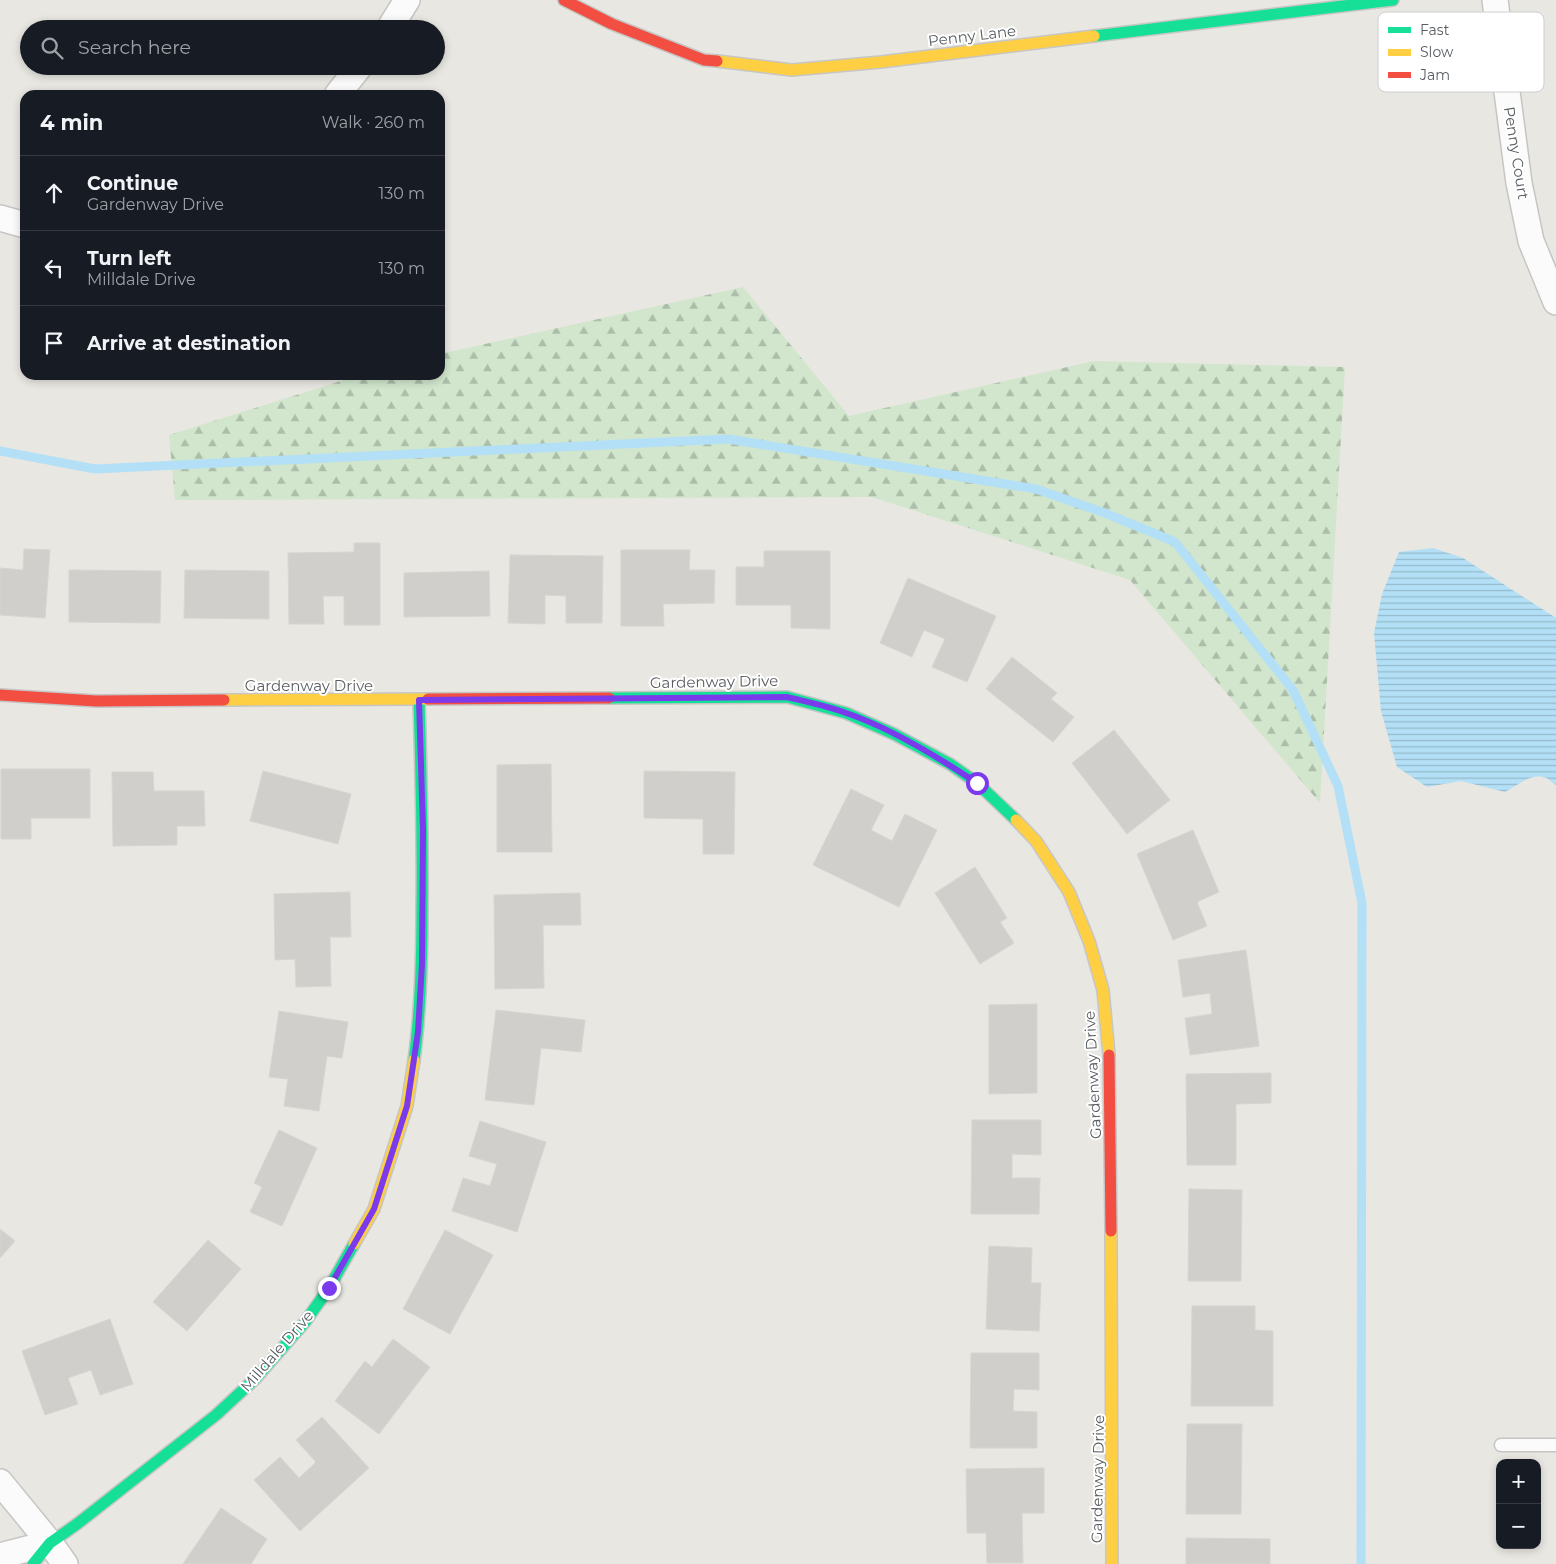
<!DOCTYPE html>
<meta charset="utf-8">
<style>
:root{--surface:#171b24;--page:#20242c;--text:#f1f3f6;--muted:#9ea1a6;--line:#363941}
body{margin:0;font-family:Montserrat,sans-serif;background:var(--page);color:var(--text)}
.controls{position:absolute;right:15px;bottom:15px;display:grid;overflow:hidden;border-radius:10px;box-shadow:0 2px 8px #0003}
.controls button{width:45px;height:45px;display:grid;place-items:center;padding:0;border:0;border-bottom:1px solid var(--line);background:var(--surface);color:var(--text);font:25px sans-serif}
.stop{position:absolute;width:15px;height:15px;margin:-11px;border:4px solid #7c3aed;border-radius:50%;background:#fff}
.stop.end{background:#7c3aed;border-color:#fff;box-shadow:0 1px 5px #0008}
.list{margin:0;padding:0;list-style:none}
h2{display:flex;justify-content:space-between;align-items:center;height:65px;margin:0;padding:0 20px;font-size:21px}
h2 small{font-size:16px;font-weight:400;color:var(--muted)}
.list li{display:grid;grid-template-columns:32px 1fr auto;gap:15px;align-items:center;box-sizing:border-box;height:75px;padding:0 20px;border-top:1px solid var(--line)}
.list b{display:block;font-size:19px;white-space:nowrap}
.list p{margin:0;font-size:16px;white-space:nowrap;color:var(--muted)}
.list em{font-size:16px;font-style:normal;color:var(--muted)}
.icon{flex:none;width:28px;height:28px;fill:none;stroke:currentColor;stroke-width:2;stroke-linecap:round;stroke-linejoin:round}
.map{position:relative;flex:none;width:1556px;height:1564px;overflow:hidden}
.search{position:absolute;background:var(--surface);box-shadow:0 2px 8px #0003;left:20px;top:20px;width:425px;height:55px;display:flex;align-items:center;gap:12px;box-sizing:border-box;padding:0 18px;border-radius:28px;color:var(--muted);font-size:19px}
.panel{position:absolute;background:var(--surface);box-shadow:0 2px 8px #0003;left:20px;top:90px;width:425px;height:290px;border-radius:15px}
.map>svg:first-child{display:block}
</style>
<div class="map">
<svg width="1556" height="1564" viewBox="0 0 1556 1564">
<defs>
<pattern id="forest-firs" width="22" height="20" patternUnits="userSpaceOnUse" patternTransform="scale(1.25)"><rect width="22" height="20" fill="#d1e6cc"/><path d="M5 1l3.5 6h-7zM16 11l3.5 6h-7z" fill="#acbea9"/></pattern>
<pattern id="water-rules" width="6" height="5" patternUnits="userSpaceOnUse" patternTransform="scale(1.25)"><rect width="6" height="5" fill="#b3e0f6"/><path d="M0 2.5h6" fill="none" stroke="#94b9cb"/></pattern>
</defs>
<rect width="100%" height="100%" fill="#e9e7e2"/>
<!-- forest -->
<path fill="url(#forest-firs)" d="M743,287L849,416L1094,361L1345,367L1320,803L1130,580L872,497L175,500L169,435L360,375H440V354Z"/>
<!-- water -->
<path fill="url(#water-rules)" d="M1433,548L1463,558L1556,618V785C1553,783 1549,779 1546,778C1531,772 1517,786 1505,792L1461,781L1427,787L1397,767L1381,711L1374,633L1382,594L1399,552Z"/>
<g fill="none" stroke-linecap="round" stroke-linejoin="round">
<!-- stream -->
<path stroke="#b3e0f6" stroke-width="9" d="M0,451L95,469L728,439L1036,489L1105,513L1175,542L1293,690L1338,786L1362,903L1361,1564"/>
</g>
<!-- building -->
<path fill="#d0cfcc" stroke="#d8d5d1" d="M354,543H380V625H344V596H323L324,624H289L288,553L354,552Z
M24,549L50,550L45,618L0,615V568L23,570Z
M621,550H690L689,570H715L714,603L663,604L664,626H621Z
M764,551H830V629L791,628V605H736V567H764Z
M510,555L603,556L602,623H566V596L545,595V624L508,623Z
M69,570L161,571L160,623L69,622Z
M185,570L269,571V619L184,618Z
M489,571L490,616L404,617V573Z
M908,578L996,616L967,682L932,667L945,639L924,630L912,657L880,643Z
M1012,657L1057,693L1051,699L1074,717L1053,742L986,689Z
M1114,730L1170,800L1127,834L1072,763Z
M551,764L552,852H497V765Z
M1,769H90V818H31V839H1Z
M263,771L351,794L338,844L250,821Z
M644,771L735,772L734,854H703V819L644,818Z
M112,772H153L154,791H204L205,826H177V845L113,846Z
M851,789L884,805L871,830L892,841L905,814L937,830L899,907L813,865Z
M1193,830L1219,892L1197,902L1207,926L1173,940L1137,854Z
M975,867L1007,918L1000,922L1014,943L980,964L935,893Z
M350,892L351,937H330L331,986L296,987L295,959L275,960L274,894Z
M580,893L581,925H543L544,988L495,989L494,895Z
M1246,950L1259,1046L1190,1055L1185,1018L1212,1014L1210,993L1183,997L1178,960Z
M1037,1004V1093L989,1094V1005Z
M496,1010L585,1020L581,1052L541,1048L534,1105L485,1100Z
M279,1011L348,1022L342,1058L327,1056L319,1111L284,1106L288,1079L269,1077Z
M1271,1073V1103L1236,1104V1165H1187L1186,1074Z
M972,1120H1041V1155L1012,1154V1178H1040L1039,1214H971Z
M480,1121L546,1142L517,1232L452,1211L463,1178L490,1186L497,1164L469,1156Z
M279,1130L317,1148L282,1226L250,1212L262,1187L254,1183Z
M1189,1189L1242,1190L1241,1281H1188Z
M0,1229L15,1241L0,1258Z
M445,1230L493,1255L450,1334L403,1309Z
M208,1240L241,1269L187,1331L153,1302Z
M989,1246L1032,1248L1031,1283H1041L1039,1331L986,1329Z
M1192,1306H1255V1330L1273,1331V1406H1191Z
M110,1319L133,1384L100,1395L91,1370L68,1378L78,1404L45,1415L22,1351Z
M393,1339L430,1367L379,1434L335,1401L365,1361L372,1367Z
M971,1353H1039V1390L1014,1389L1013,1411L1037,1412V1448H970Z
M322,1417L369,1468L300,1531L254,1480L280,1457L299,1478L316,1462L296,1440Z
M1187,1424H1242L1241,1514H1186Z
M1044,1468V1513H1022L1023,1563H987L986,1533H967L966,1469Z
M221,1508L267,1539L251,1564H183Z
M1186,1538L1270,1539V1564H1186Z"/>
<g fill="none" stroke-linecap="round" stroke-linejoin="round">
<!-- lane casing -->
<g stroke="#c5c5c3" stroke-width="15">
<path id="lane" d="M1501,1445H1556"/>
</g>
<!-- street casing -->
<g stroke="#c5c5c3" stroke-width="28">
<path id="street" d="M1495,0L1519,183L1531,241L1556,302
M389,29L407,0
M337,95L360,66
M0,218L25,225
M0,1482L50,1543L65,1564
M0,1556L50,1543"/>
</g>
<!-- fast casing -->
<g stroke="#c6c6c6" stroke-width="14">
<path id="fast" d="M1094,36L1393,0
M609,698L787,697L846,713L894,734L950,764L977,783L1016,820
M414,1060C421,1010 422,960 422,909C423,839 421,770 419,700
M33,1564L50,1543L77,1524L216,1415L256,1378L305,1322L329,1288L354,1244"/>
</g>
<!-- slow casing -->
<g stroke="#c6c6c6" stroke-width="14">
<path id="slow" d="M717,61L792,70L881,62L1094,36
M224,700L428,699
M1016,820L1036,841L1069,892L1089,941L1103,990L1109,1055
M1111,1231L1112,1564
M354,1244L374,1209L407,1106L414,1060"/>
</g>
<!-- jam casing -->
<g stroke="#c6c6c6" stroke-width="14">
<path id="jam" d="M564,0L612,24L704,60L717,61
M0,695L96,701L224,700
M428,699L609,698
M1109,1055L1111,1231"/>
</g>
<!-- lane -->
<use href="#lane" stroke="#fcfbfb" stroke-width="12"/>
<!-- street -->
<use href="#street" stroke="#fcfbfb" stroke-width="25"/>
<!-- fast -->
<use href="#fast" stroke="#16e098" stroke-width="11"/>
<!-- slow -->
<use href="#slow" stroke="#ffcf43" stroke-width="11"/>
<!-- jam -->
<use href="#jam" stroke="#f24e42" stroke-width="11"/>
</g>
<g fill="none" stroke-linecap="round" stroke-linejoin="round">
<!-- route -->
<path stroke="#7c3aed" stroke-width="6" d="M329,1288L374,1209L407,1106L418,1032L422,964L423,830L419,700L787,697C807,702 827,706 846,713C891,728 938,757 977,783"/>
</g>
<g text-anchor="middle" stroke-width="4" stroke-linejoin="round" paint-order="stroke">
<!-- street labels -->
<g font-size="15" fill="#585d61" stroke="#fff">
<text transform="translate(972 36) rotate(-7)" y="5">Penny Lane</text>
<text transform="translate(1516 153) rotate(81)" y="5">Penny Court</text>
<text transform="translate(714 682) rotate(-1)" y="5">Gardenway Drive</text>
<text x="309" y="691">Gardenway Drive</text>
<text transform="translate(1093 1075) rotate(-93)" y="5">Gardenway Drive</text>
<text transform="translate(277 1351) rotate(-49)" y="5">Milldale Drive</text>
<text transform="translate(1098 1479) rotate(-89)" y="5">Gardenway Drive</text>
</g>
</g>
<!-- legend -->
<rect x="1378" y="12" width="166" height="80" rx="8" fill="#fff" stroke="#cdced0" stroke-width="1"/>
<rect x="1388" y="27" width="23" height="6" fill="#16e098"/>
<rect x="1388" y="49" width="23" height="7" fill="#ffcf43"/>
<rect x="1388" y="72" width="23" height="6" fill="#f24e42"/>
<g font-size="14" fill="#585d61">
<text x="1420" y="35">Fast</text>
<text x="1420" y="57">Slow</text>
<text x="1420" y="80">Jam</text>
</g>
</svg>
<div class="controls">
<button>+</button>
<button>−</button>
</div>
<div class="stop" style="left:977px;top:783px"></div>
<div class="stop end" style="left:329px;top:1288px"></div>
<div class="search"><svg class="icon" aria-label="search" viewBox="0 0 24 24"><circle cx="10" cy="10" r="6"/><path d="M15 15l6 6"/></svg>Search here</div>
<section class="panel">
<h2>4 min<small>Walk · 260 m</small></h2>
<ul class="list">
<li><svg class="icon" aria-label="ahead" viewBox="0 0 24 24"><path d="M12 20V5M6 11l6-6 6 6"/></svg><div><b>Continue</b><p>Gardenway Drive</p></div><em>130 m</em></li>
<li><svg class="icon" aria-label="left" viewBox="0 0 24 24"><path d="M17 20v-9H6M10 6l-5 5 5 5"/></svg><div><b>Turn left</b><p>Milldale Drive</p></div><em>130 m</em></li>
<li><svg class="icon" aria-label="arrive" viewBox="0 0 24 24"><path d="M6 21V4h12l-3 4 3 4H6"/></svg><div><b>Arrive at destination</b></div></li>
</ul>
</section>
</div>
